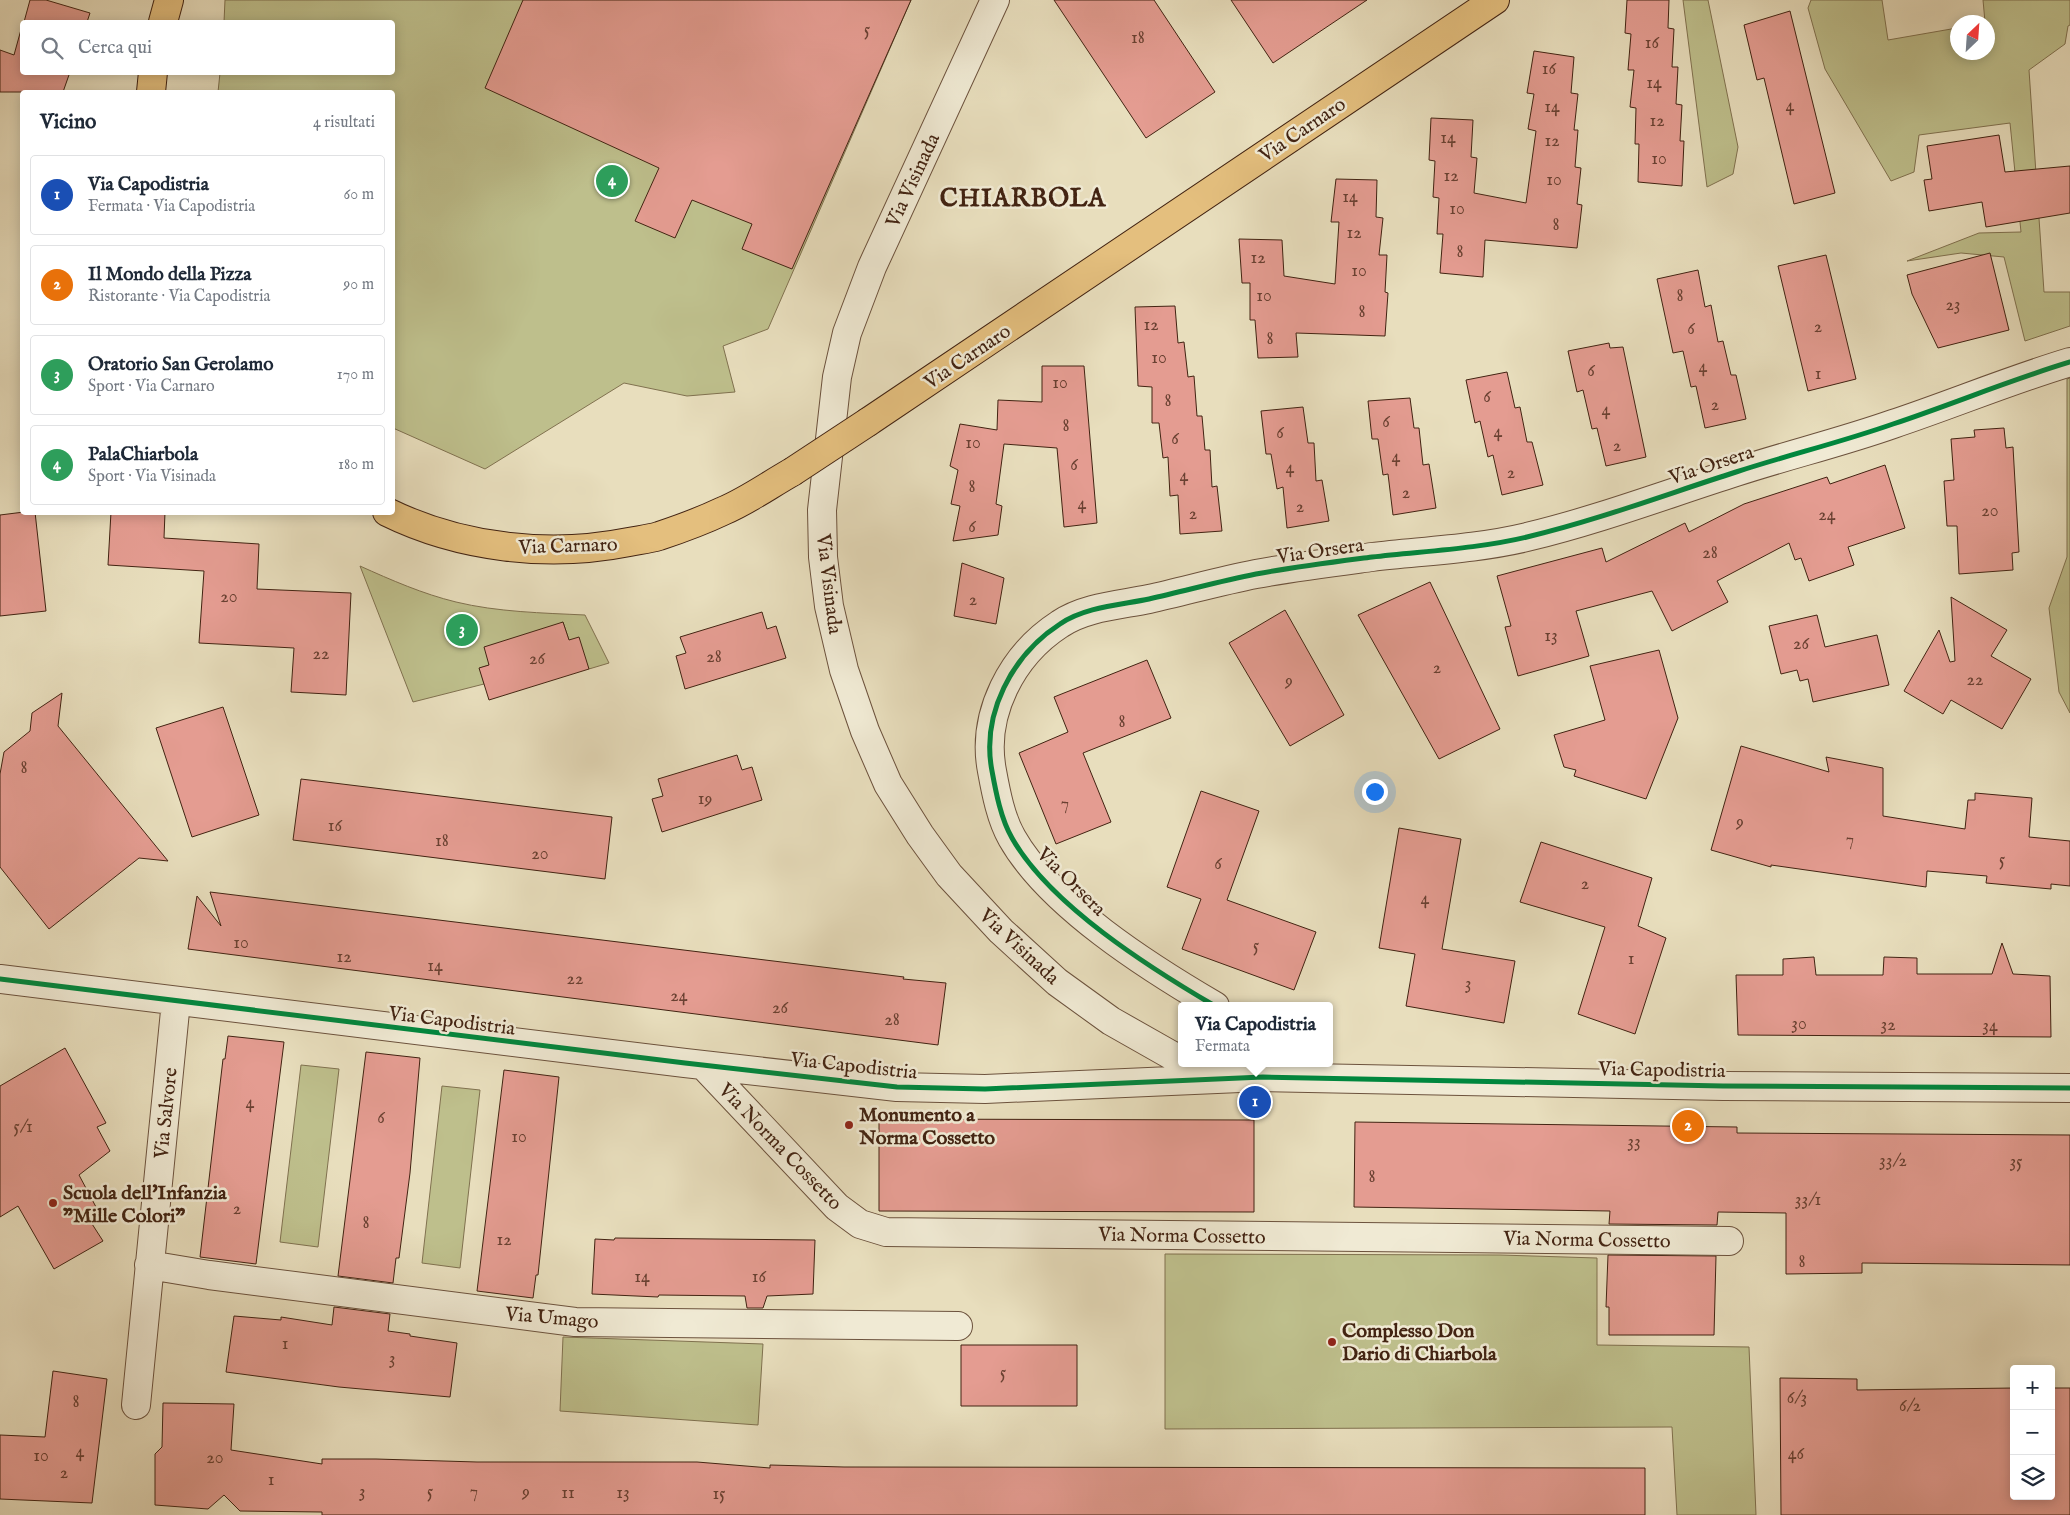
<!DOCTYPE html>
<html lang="it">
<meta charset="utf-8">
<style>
:root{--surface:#fff;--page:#f6f6f7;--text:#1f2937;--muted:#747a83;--line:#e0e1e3;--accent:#2563eb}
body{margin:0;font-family:"IM FELL English",serif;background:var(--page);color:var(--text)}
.controls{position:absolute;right:15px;bottom:15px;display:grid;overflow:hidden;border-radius:5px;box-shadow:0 2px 12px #0003}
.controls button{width:45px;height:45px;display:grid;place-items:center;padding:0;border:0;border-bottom:1px solid var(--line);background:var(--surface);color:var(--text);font:25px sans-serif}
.compass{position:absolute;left:1950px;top:15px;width:45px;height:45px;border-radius:50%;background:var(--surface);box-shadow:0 2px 12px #0003;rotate:25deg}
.you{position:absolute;left:1374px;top:791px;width:18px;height:18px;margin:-12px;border:4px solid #fff;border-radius:50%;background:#1a73e8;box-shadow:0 0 0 8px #1a73e833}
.badge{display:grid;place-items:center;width:32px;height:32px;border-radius:50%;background:var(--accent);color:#fff;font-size:16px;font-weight:700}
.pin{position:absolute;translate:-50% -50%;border:2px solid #fff;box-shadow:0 1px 5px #0006}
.popup{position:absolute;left:1178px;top:1002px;width:155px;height:65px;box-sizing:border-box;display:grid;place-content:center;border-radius:5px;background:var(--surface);filter:drop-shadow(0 1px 4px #0005);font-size:16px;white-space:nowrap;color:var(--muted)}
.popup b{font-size:19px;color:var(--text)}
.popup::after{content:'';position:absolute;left:50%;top:100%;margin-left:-10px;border:10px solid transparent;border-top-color:var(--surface)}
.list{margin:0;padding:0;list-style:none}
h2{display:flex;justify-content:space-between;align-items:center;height:65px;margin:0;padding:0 20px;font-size:21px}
h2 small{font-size:16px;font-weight:400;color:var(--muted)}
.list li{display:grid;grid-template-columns:32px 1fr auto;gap:15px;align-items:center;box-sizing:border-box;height:80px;margin:0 10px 10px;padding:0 10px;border:1px solid var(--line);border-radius:5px}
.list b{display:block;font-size:19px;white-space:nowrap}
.list p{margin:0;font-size:16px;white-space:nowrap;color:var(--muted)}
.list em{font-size:16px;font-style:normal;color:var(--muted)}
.icon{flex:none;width:28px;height:28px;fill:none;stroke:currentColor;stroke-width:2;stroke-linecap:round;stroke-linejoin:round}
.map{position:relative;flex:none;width:2070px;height:1515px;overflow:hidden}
.search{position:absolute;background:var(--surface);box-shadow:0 2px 12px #0003;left:20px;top:20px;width:375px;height:55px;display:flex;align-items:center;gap:12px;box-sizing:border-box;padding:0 18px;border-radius:5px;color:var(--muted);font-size:19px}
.panel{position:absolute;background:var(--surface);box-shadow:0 2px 12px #0003;left:20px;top:90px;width:375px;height:425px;border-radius:5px}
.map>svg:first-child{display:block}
</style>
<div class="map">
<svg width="2070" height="1515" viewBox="0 0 2070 1515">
<rect width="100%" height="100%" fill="#e8debd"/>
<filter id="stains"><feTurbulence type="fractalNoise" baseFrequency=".004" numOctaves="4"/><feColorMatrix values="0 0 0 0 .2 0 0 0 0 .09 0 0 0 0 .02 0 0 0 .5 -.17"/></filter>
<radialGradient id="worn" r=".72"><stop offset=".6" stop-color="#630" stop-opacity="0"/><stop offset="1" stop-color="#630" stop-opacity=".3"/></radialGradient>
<!-- green -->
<path fill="#bebf8c" stroke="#80714f" d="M225,0H911L768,329L723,346L735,392L687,396L624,383L485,469L393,428L392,92H218L220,73L392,72V22H224Z
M1683,0H1708L1738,147L1733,174L1707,187Z
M1811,0H1882L1888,40L1957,28L1958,52H1988V22H1985L1983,0H2070V25L2068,26L2065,44L2029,70L2044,292H2070V326L2025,341L2004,257L1961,253L1907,261L1979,233L2021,232L2010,123L1919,135L1914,172L1891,181L1825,69L1808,8Z
M2070,378V713L2059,692L2049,608L2067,557V379Z
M360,566C391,580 423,594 456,602C497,612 543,613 585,615L609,663L589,669L569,640L563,622L489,665L480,668L484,684L413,702Z
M301,1065L339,1069L318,1247L280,1242Z
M442,1086L480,1090L460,1268L422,1263Z
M1165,1254L1500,1255L1597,1258V1345L1749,1347L1756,1515H1677L1672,1427L1165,1429Z
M563,1337L763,1344L758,1425L560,1411Z"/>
<!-- building -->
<path fill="#e49c91" stroke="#422312" d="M30,0H46L90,13L87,22H24Z
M523,0H911L792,269L742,249L752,224L692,200L675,238L635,221L659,168L485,88Z
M1054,0H1154L1215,92L1146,138Z
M1231,0H1367L1273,63Z
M1627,0H1669L1668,28L1674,29L1672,67H1678L1676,104L1682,105L1680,141H1684L1682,186L1638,182L1639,144H1635L1636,108L1630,107L1634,70H1628L1631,34L1625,33Z
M1790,11L1835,193L1794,204L1764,78L1757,80L1744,25Z
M22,26V72H70L63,92H0V50L14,55Z
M1534,51L1574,57L1571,93L1578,94L1574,130H1578L1575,167L1581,168L1577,204L1582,205L1577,248L1485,240L1483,277L1440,273L1443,234H1437L1439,198L1433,197L1435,161L1429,160L1431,118L1473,120L1471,157L1477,158L1474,193L1526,203L1536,131L1528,129L1534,94L1527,93Z
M1999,135L2005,172L2070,166V213L1986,227L1982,202L1929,211L1924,180L1932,179L1927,146Z
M1336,179L1377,180L1376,217L1383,218L1379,255H1387L1385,292L1388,293L1385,336L1296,333L1298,357L1258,358L1255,320H1250V283H1242L1239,239L1282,240L1284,276L1335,284L1339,222H1331Z
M1990,253L2009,330L1938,348L1912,294L1907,275Z
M1826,255L1856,379L1808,391L1778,266Z
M1698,270L1705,307L1711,305L1718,342L1723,341L1731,375H1736L1746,419L1705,428L1696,386L1691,387L1683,351L1673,353L1657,279Z
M1175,306L1178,343L1184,342L1188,377L1194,376L1197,416H1202L1205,450H1210L1212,487L1217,486L1222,531L1180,534L1178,495L1170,496L1168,457L1163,458L1159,423H1152V387L1138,386L1135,307Z
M1609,343L1610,348L1623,347L1646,457L1606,466L1597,428L1592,429L1583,390L1577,392L1568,351Z
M1042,366H1084L1097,523L1064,527L1057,448L1004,444L996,504L1002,506L998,535L953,541L960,506L951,504L958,470L950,466L960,424L997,430L998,400L1042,402Z
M1507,372L1515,408L1520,407L1527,442H1532L1543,485L1502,495L1493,455L1488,457L1480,421L1475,423L1466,380Z
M1410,398L1414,428H1419L1423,465L1429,464L1436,508L1393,515L1388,474L1383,475L1378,439H1372L1368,401Z
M1303,407L1308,443H1314L1316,481L1322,480L1329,521L1287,528L1283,487L1277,489L1271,454H1266L1261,411Z
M2004,428L2006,448L2013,447L2019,552L2012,553L2013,570L1959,574L1957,526H1947L1944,481L1954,480L1951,439L1975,437L1974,430Z
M1885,465L1905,528L1848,547L1854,565L1809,581L1801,558L1795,560L1789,543L1717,581L1728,602L1672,631L1652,591L1576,611L1589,656L1518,676L1505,627L1511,626L1497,576L1602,548L1606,562L1685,523L1689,532L1744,504L1827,477L1830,484Z
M24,512H35L46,611L0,616V515Z
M111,512H165L164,538L259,544L257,589L351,593L346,695L291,692L294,648L199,643L204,571L108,565Z
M962,563L1004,578L996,624L954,616Z
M1430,582L1500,729L1439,759L1358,615Z
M1951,597L2007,630L1991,656L2031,679L2002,729L1951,700L1943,714L1904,691L1939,630L1950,662L1955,661Z
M1285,610L1344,715L1290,746L1229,643Z
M762,612L767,629L776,626L786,658L685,689L676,656L686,653L680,637Z
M1817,615L1825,647L1877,635L1889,685L1813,702L1808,679L1800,681L1797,670L1781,674L1769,626Z
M563,622L569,640L579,637L589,669L489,700L479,668L489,665L484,647Z
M1659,650L1678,718L1646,799L1574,776L1576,770L1564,767L1554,735L1605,720L1590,666Z
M1147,660L1171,718L1083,753L1111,822L1056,844L1019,753L1068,732L1054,697Z
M62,693L58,726L168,861L139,858L49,929L0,867V774L4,752L30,731L32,713Z
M223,707L259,815L192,837L156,728Z
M1741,746L1829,772L1826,757L1883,768V816L1965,829L1968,800H1975V793L2032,798L2029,837L2070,841V886L2051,884V889L1986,883L1987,876L1927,871L1926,887L1771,865V867L1711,850Z
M737,755L742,770L752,767L762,800L662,832L652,799L663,796L658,779Z
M301,779L612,817L605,879L293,840Z
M1201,791L1259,811L1227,900L1316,932L1294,990L1182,949L1201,899L1167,887Z
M1399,828L1461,839L1442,949L1515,961L1504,1023L1406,1006L1415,954L1379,948Z
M1541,842L1652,878L1638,926L1666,938L1635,1034L1578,1014L1605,927L1520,902Z
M210,892L904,977L903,979L946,983L938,1045L188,949L197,896L221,926Z
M2002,943L2013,974L2050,976L2051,1037L1738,1035L1736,975H1783V959L1814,957L1816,975H1883L1884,957L1917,958V974H1992Z
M228,1036L284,1042L256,1264L200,1257L223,1059H225Z
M65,1048L106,1123L97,1127L110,1151L79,1175L96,1207L85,1213L103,1241L54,1269L18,1206L0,1217V1086Z
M366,1052L420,1058L410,1173L399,1258H396L393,1283L338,1276Z
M504,1070L559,1077L538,1275H536L533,1298L477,1291Z
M879,1119L1254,1120V1212L879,1211Z
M1355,1122L1737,1127V1133L2070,1135V1265L1862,1263V1273L1786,1274V1213L1718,1212L1717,1225L1609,1224L1610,1211L1354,1207Z
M615,1238L815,1240L813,1294L767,1296L763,1308H747L745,1296L659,1295L658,1297L592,1294L595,1239L614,1240Z
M1608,1255L1716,1256L1714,1335H1609V1307H1606Z
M334,1307L390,1314L388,1331L410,1334V1336L457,1343L450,1397L339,1387L226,1372L234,1316L281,1320V1317L332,1325Z
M961,1345H1077V1406H961Z
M53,1371L107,1379L92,1503L0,1499V1435L45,1437Z
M1780,1378L1857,1379V1390L2014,1388V1496H2051V1388H2070V1515H1781Z
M163,1403L234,1404L231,1450L322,1464V1459H376L477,1462H697L770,1468V1465L844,1467L1645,1468V1515H322V1512L240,1511L224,1495L208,1509L155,1505V1454L162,1447Z"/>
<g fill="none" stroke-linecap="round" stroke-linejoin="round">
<!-- street casing -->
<g stroke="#6c523d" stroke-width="30">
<path id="street" d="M995,0L872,267L847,333L837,377L822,510L823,557L829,606L844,670L865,731L888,784L920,835L949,875L1001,931L1057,982L1111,1021L1171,1055L1181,1059
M0,979L685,1063L897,1087L985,1089L1263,1077L1723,1086L2070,1088
M1215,1006C1150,968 1050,905 1012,838C1001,819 996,793 992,771C981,714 1012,655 1060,624C1085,607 1120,605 1149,599C1185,591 1220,581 1256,574C1294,567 1334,562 1372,557C1423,551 1477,549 1527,537C1598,520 1667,494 1736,472C1788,455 1842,442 1893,424C1953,404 2010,380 2070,362
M703,1065L837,1207L860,1224L886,1232L1729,1241
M149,1265L209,1275L575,1322L958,1326
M136,1405L176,1001"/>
</g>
<!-- primary casing -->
<g stroke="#422312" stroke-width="30">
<path id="primary" d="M163,22L169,0
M151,92L153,72
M868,422L1495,0
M387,512C460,548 549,558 629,542C639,540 649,539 659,536C680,529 702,521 723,511C747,501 769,485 792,472"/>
</g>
<!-- street -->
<use href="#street" stroke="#f0ead4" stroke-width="28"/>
<!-- primary -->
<use href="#primary" stroke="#e4bf7e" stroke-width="28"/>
<!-- primary-bridge casing -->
<g stroke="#422312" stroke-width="30" stroke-linecap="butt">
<path id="primary-bridge" d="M792,472L868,422"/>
</g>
<!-- primary-bridge -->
<use href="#primary-bridge" stroke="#e4bf7e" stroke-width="28"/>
<!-- cycleway casing -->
<g stroke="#f0ead4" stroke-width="8">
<path id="cycleway" d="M0,979L685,1063L897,1087L985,1089L1263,1077L1723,1086L2070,1088
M1215,1006C1150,968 1050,905 1012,838C1001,819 996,793 992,771C981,714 1012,655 1060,624C1085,607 1120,605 1149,599C1185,591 1220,581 1256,574C1294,567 1334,562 1372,557C1423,551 1477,549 1527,537C1598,520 1667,494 1736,472C1788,455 1842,442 1893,424C1953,404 2010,380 2070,362"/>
</g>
<!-- cycleway -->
<use href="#cycleway" stroke="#00873e" stroke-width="5"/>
</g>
<!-- markers -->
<g fill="#8f2418" stroke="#f0ead4" stroke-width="2">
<circle cx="849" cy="1125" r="5"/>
<circle cx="53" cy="1203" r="5"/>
<circle cx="1332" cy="1342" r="5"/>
</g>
<g text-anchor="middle" stroke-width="5" stroke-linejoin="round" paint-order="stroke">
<!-- number labels -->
<g font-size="18" fill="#6a4132">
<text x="867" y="35">5</text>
<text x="1138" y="43">18</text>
<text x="1652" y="48">16</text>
<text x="1549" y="74">16</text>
<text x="1654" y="88">14</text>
<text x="1790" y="111">4</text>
<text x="1552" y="112">14</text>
<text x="1657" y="126">12</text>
<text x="1448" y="143">14</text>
<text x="1552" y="146">12</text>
<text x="1659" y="164">10</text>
<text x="1451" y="181">12</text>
<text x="1554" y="185">10</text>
<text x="1350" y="202">14</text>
<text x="1457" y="214">10</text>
<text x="1556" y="230">8</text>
<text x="1354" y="238">12</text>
<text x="1460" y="257">8</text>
<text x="1258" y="263">12</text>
<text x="1359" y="276">10</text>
<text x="1264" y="301">10</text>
<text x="1680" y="301">8</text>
<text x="1953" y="310">23</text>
<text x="1362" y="317">8</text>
<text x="1151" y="330">12</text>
<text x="1818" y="332">2</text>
<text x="1691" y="334">6</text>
<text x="1270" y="344">8</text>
<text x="1159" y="363">10</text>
<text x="1703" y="372">4</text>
<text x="1591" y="376">6</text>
<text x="1818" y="379">1</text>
<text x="1060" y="388">10</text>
<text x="1487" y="402">6</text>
<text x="1168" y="406">8</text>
<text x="1715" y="410">2</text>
<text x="1606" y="415">4</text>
<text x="1386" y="427">6</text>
<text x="1066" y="431">8</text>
<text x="1498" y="437">4</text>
<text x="1280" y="438">6</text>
<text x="1175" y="444">6</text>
<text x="973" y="448">10</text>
<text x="1617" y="451">2</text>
<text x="1396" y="462">4</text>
<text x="1074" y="470">6</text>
<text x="1290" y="473">4</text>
<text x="1511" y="478">2</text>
<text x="1184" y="481">4</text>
<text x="972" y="492">8</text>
<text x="1406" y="498">2</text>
<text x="1082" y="509">4</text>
<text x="1300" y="512">2</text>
<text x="1990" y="516">20</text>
<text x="1193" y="519">2</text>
<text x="1827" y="520">24</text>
<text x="972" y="532">6</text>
<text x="1710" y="558">28</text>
<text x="229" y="602">20</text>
<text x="973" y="605">2</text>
<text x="1551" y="641">13</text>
<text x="1801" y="649">26</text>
<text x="321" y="659">22</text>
<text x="714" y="662">28</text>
<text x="537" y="664">26</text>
<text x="1437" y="673">2</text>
<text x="1975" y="685">22</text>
<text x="1289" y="686">9</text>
<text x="1122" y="727">8</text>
<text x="24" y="773">8</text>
<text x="705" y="804">19</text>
<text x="1065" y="809">7</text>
<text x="1740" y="827">9</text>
<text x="335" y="831">16</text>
<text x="1850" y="845">7</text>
<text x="442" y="846">18</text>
<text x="540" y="859">20</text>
<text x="2002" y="865">5</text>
<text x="1218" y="869">6</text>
<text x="1585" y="889">2</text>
<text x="1425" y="904">4</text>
<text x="241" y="948">10</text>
<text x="1256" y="951">5</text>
<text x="344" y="962">12</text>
<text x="1631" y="964">1</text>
<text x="435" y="971">14</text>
<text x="575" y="984">22</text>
<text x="1468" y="989">3</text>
<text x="679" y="1001">24</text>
<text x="780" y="1013">26</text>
<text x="892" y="1025">28</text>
<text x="1799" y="1029">30</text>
<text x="1888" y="1030">32</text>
<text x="1990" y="1031">34</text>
<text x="250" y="1108">4</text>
<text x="381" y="1123">6</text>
<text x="23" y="1132">5/1</text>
<text x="519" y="1142">10</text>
<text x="1634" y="1147">33</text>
<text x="1893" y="1166">33/2</text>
<text x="2016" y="1167">35</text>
<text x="1372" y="1182">8</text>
<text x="1808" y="1205">33/1</text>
<text x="237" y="1214">2</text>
<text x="366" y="1228">8</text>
<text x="504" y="1245">12</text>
<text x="1802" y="1267">8</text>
<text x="642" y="1282">14</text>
<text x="759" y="1282">16</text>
<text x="285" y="1349">1</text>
<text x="392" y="1364">3</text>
<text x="1003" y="1378">5</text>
<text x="1797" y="1403">6/3</text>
<text x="76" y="1407">8</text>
<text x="1910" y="1411">6/2</text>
<text x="80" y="1457">4</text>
<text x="1796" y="1459">46</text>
<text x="41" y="1461">10</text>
<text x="215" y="1463">20</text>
<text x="64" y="1478">2</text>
<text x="271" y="1485">1</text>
<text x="362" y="1497">3</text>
<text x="430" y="1497">5</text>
<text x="474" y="1497">7</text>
<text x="526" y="1497">9</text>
<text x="568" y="1498">11</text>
<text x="623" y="1498">13</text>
<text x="719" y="1499">15</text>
</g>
<!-- street labels -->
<g font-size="20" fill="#422312" stroke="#f0ead4">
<text transform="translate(1302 129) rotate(-34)" y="7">Via Carnaro</text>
<text transform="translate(912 180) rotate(-65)" y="7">Via Visinada</text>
<text transform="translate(967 356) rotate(-34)" y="7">Via Carnaro</text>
<text transform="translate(1711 464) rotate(-18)" y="7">Via Orsera</text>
<text transform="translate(568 545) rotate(-2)" y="7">Via Carnaro</text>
<text transform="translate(1320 550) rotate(-8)" y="7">Via Orsera</text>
<text transform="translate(830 584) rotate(83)" y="7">Via Visinada</text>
<text transform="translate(1072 881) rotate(45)" y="7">Via Orsera</text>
<text transform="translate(1020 946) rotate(43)" y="7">Via Visinada</text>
<text transform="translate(452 1020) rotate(7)" y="7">Via Capodistria</text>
<text transform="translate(854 1065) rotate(6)" y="7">Via Capodistria</text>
<text transform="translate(1662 1069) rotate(1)" y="7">Via Capodistria</text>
<text transform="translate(165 1113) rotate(-84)" y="7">Via Salvore</text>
<text transform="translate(781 1146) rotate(46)" y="7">Via Norma Cossetto</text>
<text transform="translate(1182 1235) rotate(1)" y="7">Via Norma Cossetto</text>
<text transform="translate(1587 1239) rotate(1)" y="7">Via Norma Cossetto</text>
<text transform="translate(552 1317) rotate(5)" y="7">Via Umago</text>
</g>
<!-- poi labels -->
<g font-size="20" font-weight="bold" fill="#422312" stroke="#f0ead4" text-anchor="start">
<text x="859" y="1121">Monumento a<tspan x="859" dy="23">Norma Cossetto</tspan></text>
<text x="63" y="1199">Scuola dell'Infanzia<tspan x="63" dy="23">"Mille Colori"</tspan></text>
<text x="1342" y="1337">Complesso Don<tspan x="1342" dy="23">Dario di Chiarbola</tspan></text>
</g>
<!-- district labels -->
<g font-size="25" font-weight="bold" letter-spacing="1" fill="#422312" stroke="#f0ead4">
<text x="1023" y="206">CHIARBOLA</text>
</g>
</g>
<rect width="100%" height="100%" filter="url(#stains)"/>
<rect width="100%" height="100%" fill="url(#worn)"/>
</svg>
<div class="controls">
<button>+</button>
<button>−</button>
<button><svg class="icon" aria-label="layers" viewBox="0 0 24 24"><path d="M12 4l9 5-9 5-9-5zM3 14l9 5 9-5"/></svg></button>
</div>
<svg class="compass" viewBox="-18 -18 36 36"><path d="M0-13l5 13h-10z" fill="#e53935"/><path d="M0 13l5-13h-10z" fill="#747a83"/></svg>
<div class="you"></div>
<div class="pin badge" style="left:1255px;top:1102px;background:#1a4fb4">1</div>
<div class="popup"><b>Via Capodistria</b>Fermata</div>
<div class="pin badge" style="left:1688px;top:1126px;background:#e8710a">2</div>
<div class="pin badge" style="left:462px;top:630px;background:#2e9e5b">3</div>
<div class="pin badge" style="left:612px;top:181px;background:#2e9e5b">4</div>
<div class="search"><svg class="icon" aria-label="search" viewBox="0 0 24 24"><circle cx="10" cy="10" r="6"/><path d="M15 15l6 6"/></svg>Cerca qui</div>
<section class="panel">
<h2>Vicino<small>4 risultati</small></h2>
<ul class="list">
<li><span class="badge" style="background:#1a4fb4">1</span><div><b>Via Capodistria</b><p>Fermata · Via Capodistria</p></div><em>60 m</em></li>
<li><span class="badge" style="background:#e8710a">2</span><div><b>Il Mondo della Pizza</b><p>Ristorante · Via Capodistria</p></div><em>90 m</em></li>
<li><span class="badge" style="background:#2e9e5b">3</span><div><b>Oratorio San Gerolamo</b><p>Sport · Via Carnaro</p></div><em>170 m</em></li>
<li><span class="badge" style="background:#2e9e5b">4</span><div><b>PalaChiarbola</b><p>Sport · Via Visinada</p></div><em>180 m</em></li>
</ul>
</section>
</div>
